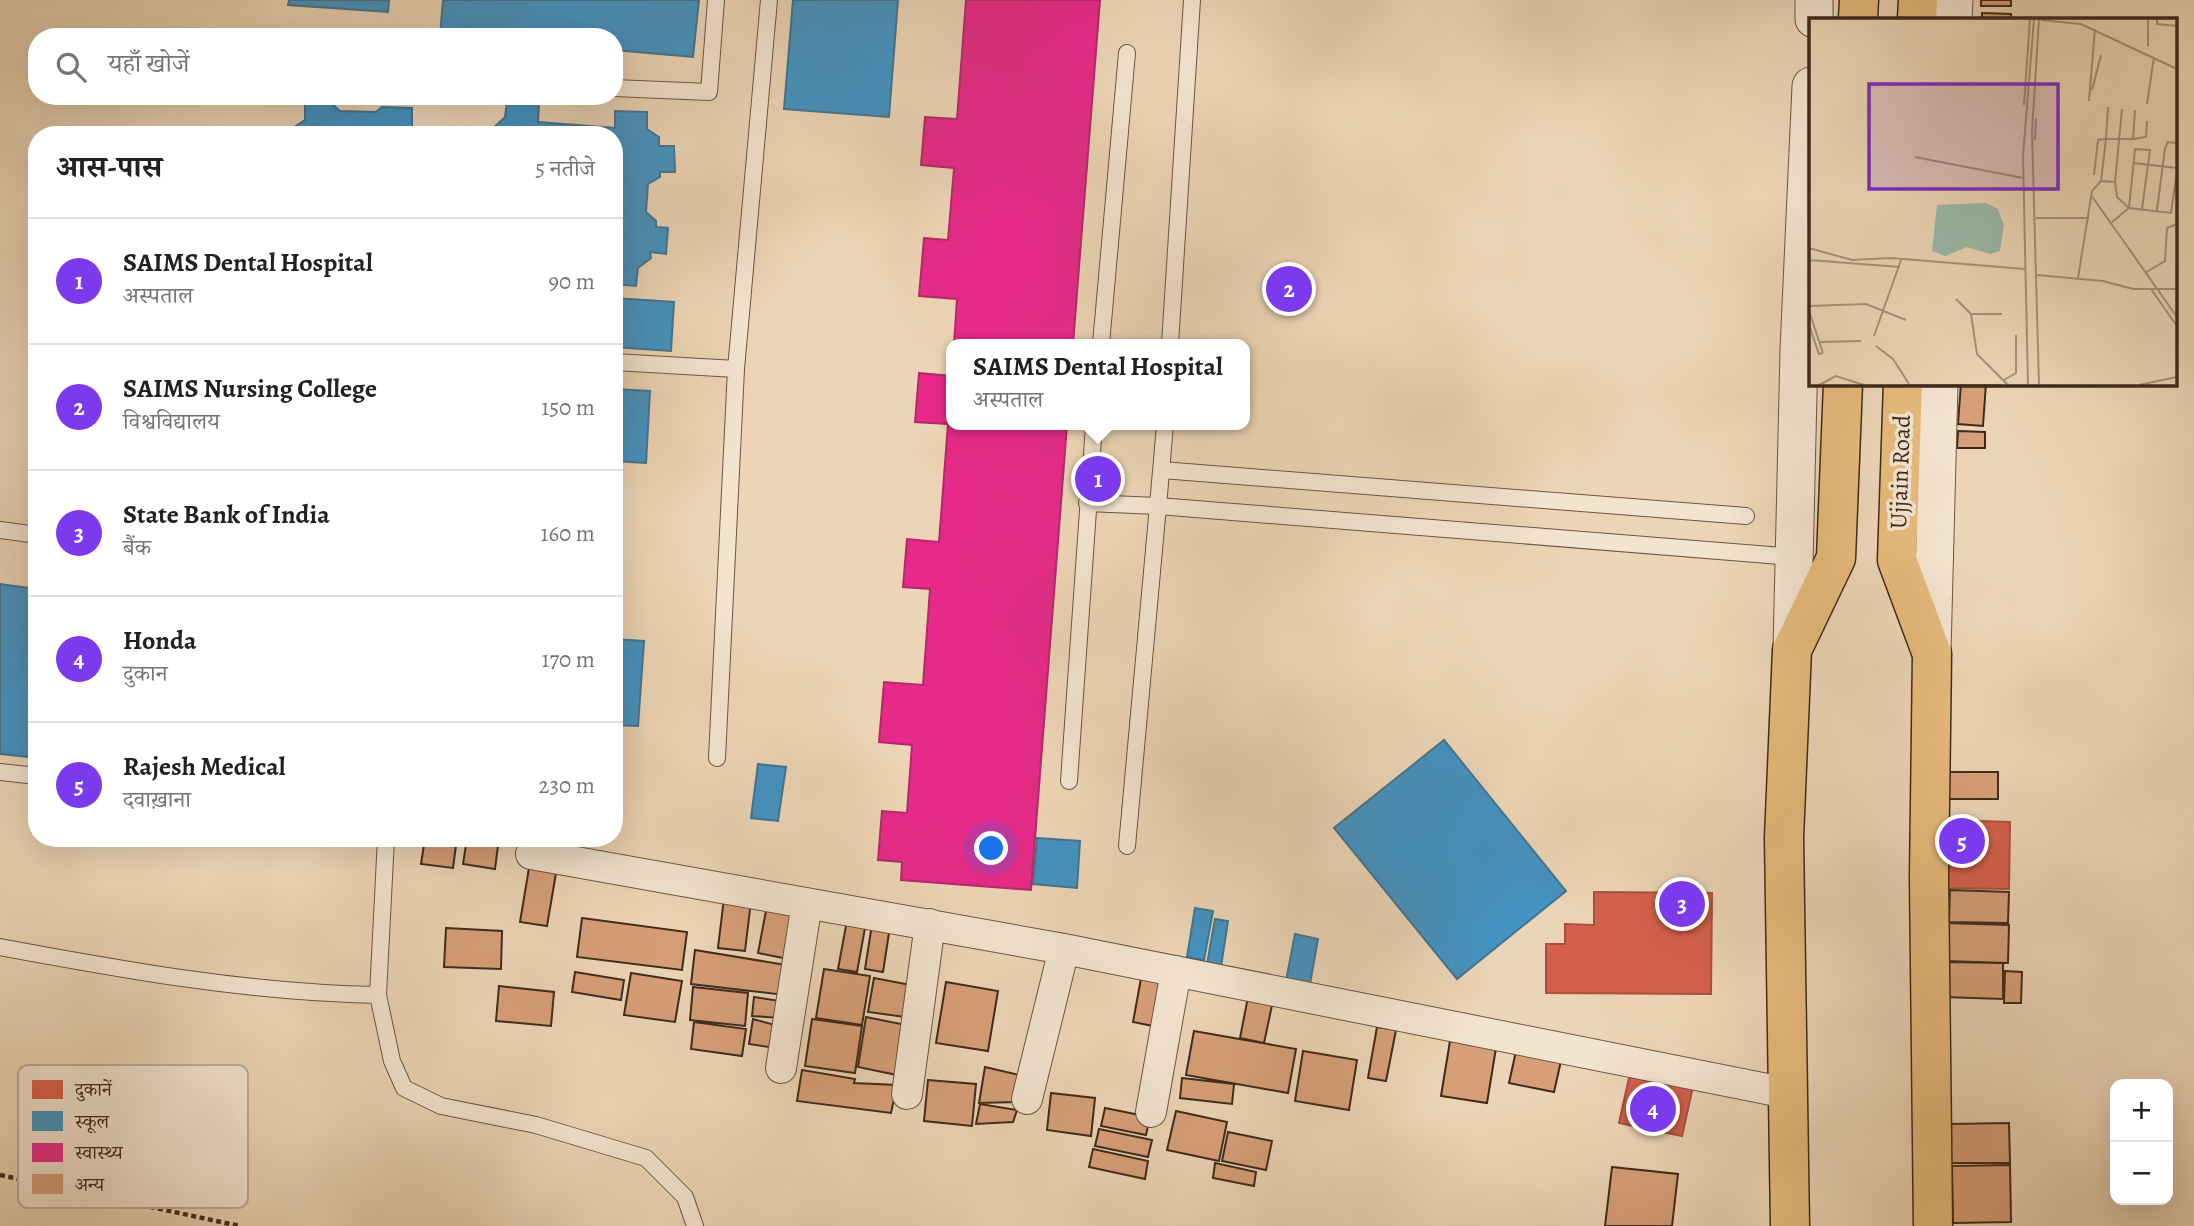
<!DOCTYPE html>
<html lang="hi">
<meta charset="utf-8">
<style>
:root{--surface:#fff;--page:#f2f2f2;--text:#202124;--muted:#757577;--line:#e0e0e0;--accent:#7c3aed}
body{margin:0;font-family:Alegreya,"Noto Serif Devanagari",serif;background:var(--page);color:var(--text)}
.controls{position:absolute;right:21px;bottom:21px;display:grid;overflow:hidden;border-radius:14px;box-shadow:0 7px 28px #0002}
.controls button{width:63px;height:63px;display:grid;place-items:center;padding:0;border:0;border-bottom:2px solid var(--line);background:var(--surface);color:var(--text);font:35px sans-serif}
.you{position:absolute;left:992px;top:849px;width:24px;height:24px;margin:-18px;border:5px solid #fff;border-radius:50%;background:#1a73e8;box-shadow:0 0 0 10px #1a73e833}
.badge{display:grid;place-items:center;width:46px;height:46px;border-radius:50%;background:var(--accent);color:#fff;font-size:23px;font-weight:700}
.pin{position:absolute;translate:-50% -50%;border:4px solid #fff;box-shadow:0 2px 7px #0006}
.popup{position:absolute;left:946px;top:339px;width:304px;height:91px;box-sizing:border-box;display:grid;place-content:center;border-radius:14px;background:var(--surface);filter:drop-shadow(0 2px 5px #0005);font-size:23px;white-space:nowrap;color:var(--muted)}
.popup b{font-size:26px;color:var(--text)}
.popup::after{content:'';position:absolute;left:50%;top:100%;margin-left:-14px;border:14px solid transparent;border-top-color:var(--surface)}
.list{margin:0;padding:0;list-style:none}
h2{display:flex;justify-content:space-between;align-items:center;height:91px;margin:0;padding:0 28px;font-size:30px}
h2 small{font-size:23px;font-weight:400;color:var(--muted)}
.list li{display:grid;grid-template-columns:46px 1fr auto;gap:21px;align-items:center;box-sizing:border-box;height:126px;padding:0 28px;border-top:2px solid var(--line)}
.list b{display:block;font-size:26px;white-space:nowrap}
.list p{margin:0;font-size:23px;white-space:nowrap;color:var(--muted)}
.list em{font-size:23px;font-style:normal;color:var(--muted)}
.icon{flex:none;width:38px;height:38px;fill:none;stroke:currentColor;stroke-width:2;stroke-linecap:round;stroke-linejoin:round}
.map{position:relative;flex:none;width:2194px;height:1226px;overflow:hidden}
.search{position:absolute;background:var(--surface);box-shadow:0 7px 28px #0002;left:28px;top:28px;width:595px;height:77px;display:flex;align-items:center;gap:18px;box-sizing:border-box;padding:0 24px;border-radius:28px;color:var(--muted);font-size:26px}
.panel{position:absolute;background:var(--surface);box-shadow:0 7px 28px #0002;left:28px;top:126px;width:595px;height:721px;border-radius:28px}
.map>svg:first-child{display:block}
</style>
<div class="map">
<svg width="2194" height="1226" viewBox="0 0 2194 1226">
<rect width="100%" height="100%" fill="#ecd5b6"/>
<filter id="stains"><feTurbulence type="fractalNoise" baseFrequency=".00286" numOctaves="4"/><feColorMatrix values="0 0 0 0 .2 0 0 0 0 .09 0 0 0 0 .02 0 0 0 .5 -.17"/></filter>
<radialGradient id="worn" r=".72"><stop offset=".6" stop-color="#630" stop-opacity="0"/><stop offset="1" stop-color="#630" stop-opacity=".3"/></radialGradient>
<!-- shops -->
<path fill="#d6604d" stroke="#a8503e" stroke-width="2" d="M1948,820L2010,822L2009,889L1945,888Z
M1594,892L1712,893L1711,994L1546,993V944H1565V924L1594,925Z
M1631,1069L1694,1082L1682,1136L1619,1123Z"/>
<!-- schools -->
<path fill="#4393c3" stroke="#427491" stroke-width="2" d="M289,0H389L388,12L288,5Z
M443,0H699L693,57L614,50V37L440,36Z
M793,0H898L889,117L784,109Z
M507,102L539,104L538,122L615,128V111L647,112V129L659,137V146H674L675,172H660V177L648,184L646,212L656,221V227L668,228L666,254L650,252L651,258L638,268L636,286L614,284V135H474V132H489L505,117Z
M305,104H332L340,111L376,112L382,107L412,108V127L420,135H272V129L288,131L305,120Z
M614,298L674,302L671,351L614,347Z
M614,389L650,391L646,463L614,461Z
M0,584L37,589V758L0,754Z
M614,639L644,641L638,726L614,725Z
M1444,740L1566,891L1457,979L1334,828Z
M758,764L786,767L778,821L751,818Z
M1037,838L1080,841L1077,888L1033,884Z
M1195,908L1213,911L1204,960L1187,957Z
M1215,919L1228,921L1221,967L1207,964Z
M1295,934L1318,939L1309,990L1285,986Z"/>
<!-- health -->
<path fill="#e7298a" stroke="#b42969" stroke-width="2" d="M966,0H1100L1073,344H954L957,299L919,296L924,238L948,240L954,168L921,165L925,117L957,119Z
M919,373L951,376V425H1067L1031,890L901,880L902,862L878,860L882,811L907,813L912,745L879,742L884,682L923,685L930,589L903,587L907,539L939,542L948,424L915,422Z"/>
<!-- building -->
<path fill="#d79f78" stroke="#3e2a1b" stroke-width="2" d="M1981,0H2011V6H1981Z
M1982,13L2011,14V19H1982Z
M1961,383H1986L1983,426L1958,424Z
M1958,431L1985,432V448H1957Z
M1945,772H1998V799H1945Z
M425,838H457L453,868L421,864Z
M467,838H499L495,869L463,864Z
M529,868L556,873L547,926L520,922Z
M1950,890L2009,892L2008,923L1949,922Z
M724,898L751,901L745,951L718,948Z
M768,900L797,905L788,959L758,953Z
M848,915L867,917L857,972L838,969Z
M582,918L687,932L682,970L577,957Z
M873,918L891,920L883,972L865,969Z
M1946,923L2009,925L2008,963L1945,961Z
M446,928L502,931L501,969L444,967Z
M695,950L792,966L785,995L691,984Z
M1944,962L2003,963V999L1943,997Z
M824,969L870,976L862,1025L816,1018Z
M2005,971L2022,972L2021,1003H2004Z
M575,972L624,980L621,1000L572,992Z
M631,973L682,981L675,1022L624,1015Z
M1142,973L1168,978L1158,1027L1133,1022Z
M874,978L911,985L905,1017L868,1012Z
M946,982L998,991L988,1051L936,1043Z
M499,986L554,992L551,1026L496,1021Z
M693,987L748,993L745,1026L690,1020Z
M1249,992L1274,996L1264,1043L1240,1038Z
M754,997L786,1002L782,1018L752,1016Z
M866,1017L906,1025L897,1075L858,1067Z
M753,1019L782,1027L776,1048L749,1044Z
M812,1019L862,1026L855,1073L805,1066Z
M694,1022L746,1029L742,1056L691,1049Z
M1377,1027L1396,1030L1386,1081L1368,1078Z
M1194,1031L1296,1049L1288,1093L1186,1075Z
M1450,1041L1496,1048L1487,1103L1441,1096Z
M1303,1051L1357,1060L1349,1110L1295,1101Z
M1516,1051L1561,1061L1554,1092L1509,1083Z
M985,1067L1019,1075V1102L979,1103Z
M802,1070L855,1079L854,1083L897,1085L891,1113L797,1101Z
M1182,1078L1234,1084L1232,1104L1180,1098Z
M928,1080L976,1084L972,1126L924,1121Z
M1051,1093L1095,1098L1091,1136L1047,1130Z
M980,1104L1017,1110L1013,1122L976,1124Z
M1105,1108L1150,1117L1146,1135L1101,1126Z
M1176,1111L1227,1122L1219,1161L1167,1150Z
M2009,1123L2010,1163H1950L1949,1124Z
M1099,1129L1152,1140L1148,1157L1095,1146Z
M1228,1132L1272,1141L1266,1170L1222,1161Z
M1093,1149L1148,1161L1145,1179L1089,1167Z
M1215,1163L1256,1172L1254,1186L1213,1178Z
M2010,1165L2011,1222L1953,1223L1952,1166Z
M1612,1167L1678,1174L1672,1226H1605Z"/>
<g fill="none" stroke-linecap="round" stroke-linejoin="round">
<!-- service casing -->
<g stroke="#6a5542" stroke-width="18">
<path id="service" d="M614,88L709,92L716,0
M1101,344L1127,53
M1170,344L1192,0
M614,362L736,369
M1162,470L1746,516
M1087,503L1158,506L1165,425
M0,530L37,535
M717,758L736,369L769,0
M0,772L37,776
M1069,781L1094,425
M386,838L378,995L392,1061L404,1088L441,1106L536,1125L646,1158L685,1197L695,1226
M1127,846L1158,506L1794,557
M0,947C124,970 251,993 378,995"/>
</g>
<!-- minor casing -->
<g stroke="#6a5542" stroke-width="32">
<path id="minor" d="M531,854L1064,949L1787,1093
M781,1068L807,903
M907,1094L930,924
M1027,1099L1064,949
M1151,1112L1176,971"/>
</g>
<!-- tertiary casing -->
<g stroke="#6a5542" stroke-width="39">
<path id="tertiary" d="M1814,19V0
M1953,19L1954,0
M1792,650L1799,350L1811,86
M1932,652L1939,383"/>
</g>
<!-- primary casing -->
<g stroke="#3e2a1b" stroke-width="41">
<path id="primary" d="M1858,19L1859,0
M1917,19L1918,0
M1903,383L1897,560L1932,654L1929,878L1933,1226
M1790,1226L1784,838L1792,650L1836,558L1843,383"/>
</g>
<!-- path -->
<path stroke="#3e2a1b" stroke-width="4.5" stroke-dasharray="5 3.5" stroke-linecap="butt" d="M0,1175L240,1226"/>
<!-- service -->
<use href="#service" stroke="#f3e4d0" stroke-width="16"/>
<!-- minor -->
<use href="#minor" stroke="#f3e4d0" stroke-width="30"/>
<!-- tertiary -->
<use href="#tertiary" stroke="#f3e4d0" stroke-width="37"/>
<!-- primary -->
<use href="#primary" stroke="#e6ba7b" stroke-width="38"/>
</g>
<g text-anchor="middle" stroke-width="7" stroke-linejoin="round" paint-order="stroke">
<!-- street labels -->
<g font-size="24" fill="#3e2a1b" stroke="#f3e4d0">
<text transform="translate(1900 472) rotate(-88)" y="8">Ujjain Road</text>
</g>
</g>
<!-- overview -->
<g transform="translate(1809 18)">
<rect width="368" height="368" fill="#ecd5b6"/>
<path d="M177,185L189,191L195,208L191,233L181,236L158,229L136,238L123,233L128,187Z" fill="#99b9a9"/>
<path fill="none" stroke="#a69178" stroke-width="2" d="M230,1L223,114L230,367M348,1V6L368,8M232,2L272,6L368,51M339,28V1M283,72L292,37M280,83L286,11M338,86L345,39M215,87L221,1M326,92L324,121L337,119L338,103M226,122L227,100M106,139L214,160M325,145L368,150M285,157L289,122L297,121L299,89M292,163L297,121H324M282,177L368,299M333,191L341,132L326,131L320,190L362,195L368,153M348,192L356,130L359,124L368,125M227,200H280M303,204L320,190L308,179L306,164M0,230L43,242L82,240L216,251M0,242L91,249M336,255L356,243L358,210L368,206M228,257L294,263L324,271H368M269,260L283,173L292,163L306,164L313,91M342,271L368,308M147,281L162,296L168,336L199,367M0,288L57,286L97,302M0,293L14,335M162,296H193M0,307L10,336L14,335M65,318L92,242M11,324L52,323M67,328L84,341L100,366M195,362L207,355V317M10,367L27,358L55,367M95,367H192M219,367L214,138L225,1M330,367L368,359"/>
<path fill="#7b2cbf" fill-opacity="0.15" stroke="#7b2cbf" stroke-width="3.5" d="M60,66H249V171H60Z"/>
<rect width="368" height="368" fill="none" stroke="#3e2a1b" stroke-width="3.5"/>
</g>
<!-- legend -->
<rect x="18" y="1065" width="230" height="143" rx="10" fill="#f3e4d0" stroke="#bdac9a" stroke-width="2"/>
<rect x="32" y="1080" width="31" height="19" fill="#d6604d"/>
<rect x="32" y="1111" width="31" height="20" fill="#4393c3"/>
<rect x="32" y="1143" width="31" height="19" fill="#e7298a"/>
<rect x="32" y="1174" width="31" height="20" fill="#d79f78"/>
<g font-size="19" fill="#3e2a1b">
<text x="75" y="1096">दुकानें</text>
<text x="75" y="1128">स्कूल</text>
<text x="75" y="1159">स्वास्थ्य</text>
<text x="75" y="1191">अन्य</text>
</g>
<rect width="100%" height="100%" filter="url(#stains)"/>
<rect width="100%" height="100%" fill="url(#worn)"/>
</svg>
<div class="controls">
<button>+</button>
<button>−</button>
</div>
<div class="you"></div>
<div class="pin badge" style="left:1098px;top:479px">1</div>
<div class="popup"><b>SAIMS Dental Hospital</b>अस्पताल</div>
<div class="pin badge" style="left:1289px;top:289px">2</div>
<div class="pin badge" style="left:1682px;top:904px">3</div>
<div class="pin badge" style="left:1653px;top:1109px">4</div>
<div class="pin badge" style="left:1962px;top:841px">5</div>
<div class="search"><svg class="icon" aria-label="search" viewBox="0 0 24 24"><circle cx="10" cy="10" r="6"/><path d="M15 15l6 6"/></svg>यहाँ खोजें</div>
<section class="panel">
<h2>आस-पास<small>5 नतीजे</small></h2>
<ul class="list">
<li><span class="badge">1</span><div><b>SAIMS Dental Hospital</b><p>अस्पताल</p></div><em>90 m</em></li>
<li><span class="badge">2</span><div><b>SAIMS Nursing College</b><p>विश्वविद्यालय</p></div><em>150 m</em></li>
<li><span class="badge">3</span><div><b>State Bank of India</b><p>बैंक</p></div><em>160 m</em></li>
<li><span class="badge">4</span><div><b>Honda</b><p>दुकान</p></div><em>170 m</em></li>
<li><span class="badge">5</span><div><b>Rajesh Medical</b><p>दवाख़ाना</p></div><em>230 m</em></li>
</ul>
</section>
</div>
